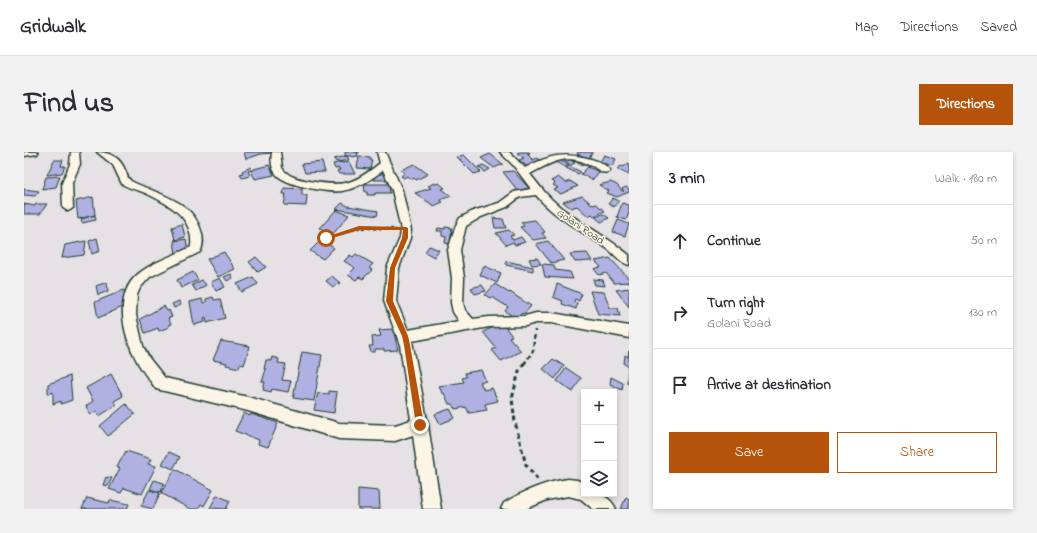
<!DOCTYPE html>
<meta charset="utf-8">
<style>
:root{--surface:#fff;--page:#f2f2f3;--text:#2b2b33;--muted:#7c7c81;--line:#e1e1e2;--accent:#b45309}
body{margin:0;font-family:"Indie Flower",sans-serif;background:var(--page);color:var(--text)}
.controls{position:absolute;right:12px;bottom:12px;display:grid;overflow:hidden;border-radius:0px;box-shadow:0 2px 6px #0003}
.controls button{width:36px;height:36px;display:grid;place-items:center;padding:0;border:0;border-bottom:1px solid var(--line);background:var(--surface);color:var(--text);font:20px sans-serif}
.stop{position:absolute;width:12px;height:12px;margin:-9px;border:3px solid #b45309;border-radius:50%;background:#fff}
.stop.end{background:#b45309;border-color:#fff;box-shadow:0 1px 4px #0008}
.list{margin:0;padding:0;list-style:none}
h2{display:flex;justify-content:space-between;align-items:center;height:52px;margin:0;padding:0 16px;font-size:17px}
h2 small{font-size:13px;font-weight:400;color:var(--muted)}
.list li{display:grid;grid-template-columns:26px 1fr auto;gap:12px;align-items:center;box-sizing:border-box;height:72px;padding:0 16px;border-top:1px solid var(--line)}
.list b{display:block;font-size:15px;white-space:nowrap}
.list p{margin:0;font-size:13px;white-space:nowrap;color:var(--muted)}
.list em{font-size:13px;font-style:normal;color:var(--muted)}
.actions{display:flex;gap:8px;padding:12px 16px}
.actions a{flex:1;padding:9px 0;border:1px solid var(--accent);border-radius:0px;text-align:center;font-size:14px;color:var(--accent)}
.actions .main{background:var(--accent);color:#fff}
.icon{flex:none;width:22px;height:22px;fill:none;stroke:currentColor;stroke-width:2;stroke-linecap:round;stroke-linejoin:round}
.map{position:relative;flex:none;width:605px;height:357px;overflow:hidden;border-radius:0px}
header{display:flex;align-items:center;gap:24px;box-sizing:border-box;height:56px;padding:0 20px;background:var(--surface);border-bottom:1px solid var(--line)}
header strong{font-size:19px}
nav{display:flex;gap:22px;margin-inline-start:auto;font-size:14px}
.intro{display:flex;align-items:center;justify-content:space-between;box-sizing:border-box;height:96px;padding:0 24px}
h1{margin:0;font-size:28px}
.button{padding:10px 18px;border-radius:0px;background:var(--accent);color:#fff;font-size:14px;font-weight:700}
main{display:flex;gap:24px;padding:0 24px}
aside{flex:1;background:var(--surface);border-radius:0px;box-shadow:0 2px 6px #0003}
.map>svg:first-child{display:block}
</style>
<header>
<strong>Gridwalk</strong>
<nav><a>Map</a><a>Directions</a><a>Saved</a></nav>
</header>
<div class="intro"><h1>Find us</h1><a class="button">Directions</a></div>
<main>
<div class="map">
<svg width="605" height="357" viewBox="0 0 605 357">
<rect width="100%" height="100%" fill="#e5e1e4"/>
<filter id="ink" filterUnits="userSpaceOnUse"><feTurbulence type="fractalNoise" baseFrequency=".025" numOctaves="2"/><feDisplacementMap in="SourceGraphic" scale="8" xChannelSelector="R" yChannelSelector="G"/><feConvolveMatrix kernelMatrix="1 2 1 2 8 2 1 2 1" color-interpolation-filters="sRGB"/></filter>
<g filter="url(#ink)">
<!-- building -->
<path fill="#b0b1e2" stroke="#1f3d34" d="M220,0H248V1L237,2L222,7Z
M321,0H335V1H333L334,4L328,5L327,4H321Z
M496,0H505L506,1L503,2L509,8L513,6L518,10L504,15L495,8L500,6L493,1Z
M554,0H569L565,6L553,2Z
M466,2L479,12L470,16L457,6Z
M440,3L457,20L450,22L433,5Z
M580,3L592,7L588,14L576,10Z
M323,4L325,8L314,10L311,9L310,7Z
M335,4L346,5V8H348L346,17L333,16Z
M543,6L552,7L553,10L548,9L551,11L547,13L539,8Z
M30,8H39L37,14H41L38,21L23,23Z
M535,8L545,13L541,15L531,10Z
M554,8L567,11L566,15L553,11Z
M298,10L301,20L281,21L278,12Z
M318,10V11L325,10L331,22H315L313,19L316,18L315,16L311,17L309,12Z
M605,11V23L593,17L597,14L599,15Z
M390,12L404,22L392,28L390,26L387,28L383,24L380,26L377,24L381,21L377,18Z
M245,13L250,23L231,27L227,19L230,18V17Z
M459,13L466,17L461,20L454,15Z
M545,14L557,20L554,22L542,16Z
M227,15L228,18L224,19L226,24L218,26L216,22L219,21L218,19Z
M564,15L575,20L568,28L557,22Z
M489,19L505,36L494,39L479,20Z
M349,22H361L362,28H350Z
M36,24L32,35L18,37L22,25Z
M534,25L542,31L546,29L554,34L537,42L530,38L534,36L529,33L531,31L527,29Z
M587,30L593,33L598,39H600L598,37L602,35L605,37V40L593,45L583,41L585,39L575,33Z
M410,31L412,32L415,31L421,36L418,37L427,44L416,48L419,50L410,54L391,41L407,36L404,34Z
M340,32H365L366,41H351V43H343V40H341Z
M260,36L278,37V43H283L282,54L260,53L262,42H259Z
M0,37L15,39L11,44L0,43Z
M558,44L569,53L572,52L581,59L570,64L568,62L564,64L553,54L547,56L539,50Z
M69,45L71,63L54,67L52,49Z
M589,46L595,49L590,55L584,52Z
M318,51L324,54L354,59L353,64L312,57Z
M598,51L605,53V61L602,68L593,65Z
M0,52L11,54L12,52H23L16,62H0Z
M312,58L325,63L309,82L296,76Z
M579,62L585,66L577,70L571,65Z
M71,63L72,68L58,71L57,67Z
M469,66L479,67L482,76H471Z
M511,68L521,80L518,81L522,86L509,88L496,75L500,74L497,70Z
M594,68L605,72L601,84L589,80Z
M158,72L161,85L151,88L148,75Z
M421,75L428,76L426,92L421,91L422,85L418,84V79H413L414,76L421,77Z
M485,78L490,83L486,84L489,88L497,85L501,90L491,93L489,90L482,93L472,81Z
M73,86L76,99L68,102L65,89Z
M162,87L164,99L152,102L150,89Z
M297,88L310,96L299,107L286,99Z
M62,89L60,103L38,106L41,93Z
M524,89L540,108L527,111L512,92Z
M405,94L415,98L410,105L401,100Z
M200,100L211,117L194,125L183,107Z
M563,101L568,109L551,110L546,102Z
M332,102L349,112L345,116L348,118L339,127L335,125L332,128L324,123L331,116L320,109L326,103L329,105Z
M232,105L242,115L234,120L225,110Z
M513,106L517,112L508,113L505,107Z
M586,106L605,127V130L590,131L582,121L575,123L570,117L577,115L571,109Z
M482,109L509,115V119L482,113Z
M518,112L530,113L531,118L546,120L549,127L521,125Z
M460,114L477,121L473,131L456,123Z
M169,120L174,128L157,136L153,128Z
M207,122L209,126L203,129L200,125Z
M308,124L316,131L309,135L302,129Z
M229,125L234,132L218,140L213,132Z
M196,126L201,135L192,139L187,130Z
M569,127L579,128L581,134L571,133Z
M178,128L182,133L172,139L168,133Z
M83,130L84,139L74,143L72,134Z
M471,132L485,141L486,140L507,154L500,162L498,161L494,165L491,164L490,165L481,159L484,155L468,145L466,146L461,143Z
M533,132L558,142L555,149L551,147L550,150L553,151L552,157L538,152L539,149L529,145Z
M458,133L462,139L451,142L447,136Z
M605,136V155L592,138Z
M100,138L103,153L74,166L71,150Z
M566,139L580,140L586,156H594L596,164L574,162Z
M189,145L190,148L196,147L201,166L183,171L182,165L180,166L181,170L170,173L166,150L178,147L179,151L182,150V147Z
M155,149L157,153L150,156L148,152Z
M140,154L143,159L145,158L148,165L144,166L147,172L144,173L145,175L135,179L134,176L121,181L116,167Z
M478,171L488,184L485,185L497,199L477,209L468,198L472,196L459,180Z
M369,177L374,198L360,199V197H351V200H347L345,194H349L348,185L357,184L355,178Z
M197,189L226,194L220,213L216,212L215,216L202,213L203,211L189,208Z
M605,199V232L603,231L604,214L600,212L601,203L604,205Z
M278,200L298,203L290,249L269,246Z
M248,205L255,207L254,211L262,212L258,228L267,229L264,240L248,237L247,240L239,238L241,230H238L242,217H240L242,208L247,209Z
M529,207L540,214L531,227L519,217Z
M542,216L557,226L549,240L533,229Z
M457,218L462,229L456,230L460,238L468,236L474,249L461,252L463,258L445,261L442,255L431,257L429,252H425L420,241H418L415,234L440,230L438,226L442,225L441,221Z
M87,222L99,244L90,249L93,253L75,264L73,259L66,263L62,254L69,249L62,236Z
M46,224L48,248L37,252V249L29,252V240L24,242V232Z
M587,225L599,231L598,238L586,232Z
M305,239L313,240L310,261L290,258L294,241L305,242Z
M102,252L111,262L84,284L76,274Z
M426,257L431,266L416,272L411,262Z
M220,261L226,264L227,262L254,271L244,295L234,292L235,288L211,279Z
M102,299L127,307L124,312L132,314L118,342L100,336L97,341L85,337L96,316L93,315Z
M145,300L156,305L149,317L138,312Z
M151,317L189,338L180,354L177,352L174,357H166L137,341Z
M82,325L88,326L84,334L79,333Z
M130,328L140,331L137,340L126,337Z
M334,337L355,339L356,357H334Z
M125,338L136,341L129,357L117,354Z
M193,343L206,349L202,357L186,356Z
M602,345L605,347V357H597Z
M63,346L85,351L86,348L105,352L103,357H58Z"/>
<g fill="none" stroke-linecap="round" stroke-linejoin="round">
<!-- street casing -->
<g stroke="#1f3d34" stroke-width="3">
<path id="street" d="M0,0H14L13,2L0,4Z
M47,0H55L56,12L48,31L49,56L44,59L39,56L38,31L46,12Z
M73,0C85,0 96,5 101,18C103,22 103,26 107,29C133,43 170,47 178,82C179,87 179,95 176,100L126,125L116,136L113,143L112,163L119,194L125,206L141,226L224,245L315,271L371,273L387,268L376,193L360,149L363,116L376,86L377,78L368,38L359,18C347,28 334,36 318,39C305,41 263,34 253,23C247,16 247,9 248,0H256L258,16C264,25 275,27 285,29C319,35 329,33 356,11L353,0H361L378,38L387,78L386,86L375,116L372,149L384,178L435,169L429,160L427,151L428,126L424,98L432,73L436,66L449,59L475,51L490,40L507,37L489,13L476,0H485L501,16C525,3 540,0 567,7C574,9 581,12 586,18L584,20C578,22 575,18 570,15C544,0 530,9 506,22C517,36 528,50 543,60C563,75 585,86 605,103V113C595,110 589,100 581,95C557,79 530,65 512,43L496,45L483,55L457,65L442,74L436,98L440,126L439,151L441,158L449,167L465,165L501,164L512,161H528L605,174V186L528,171H512L501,174L465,175L388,189L404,273L417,357H399L389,283L371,289L315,287L224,259L132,237C126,228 118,219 113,209C100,186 89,144 113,123C128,110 149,104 167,95C170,64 143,51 119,40C112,38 105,36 98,32L89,13Z
M544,327L553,328L560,331V342C574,342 585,342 592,357H569L557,347L544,344L523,348L502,357H477L480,351C500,339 521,330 544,327Z"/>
</g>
<!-- path-far2 -->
<path stroke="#1f3d34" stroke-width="2" stroke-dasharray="3 2.5" stroke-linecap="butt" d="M302,87L335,76L372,77"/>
<!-- path-far1 -->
<path stroke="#1f3d34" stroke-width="2.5" stroke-dasharray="4 3" stroke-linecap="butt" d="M500,212L509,199L511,178"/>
<!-- path -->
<path stroke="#1f3d34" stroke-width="3" stroke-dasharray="4.5 3.5" stroke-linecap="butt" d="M500,211L495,219L488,247L491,270L502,313L515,329"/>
<!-- street -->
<use href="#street" fill="#fcf5e5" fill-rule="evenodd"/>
</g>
</g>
<!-- route -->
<path fill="#b45309" d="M335,74L382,75L384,76V86L371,116L369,149L384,184L386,193L400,273L396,277L392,273L380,193L378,184L362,149L366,116L378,86L379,78H335L302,88L299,86Z"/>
<g text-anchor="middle" stroke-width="3" stroke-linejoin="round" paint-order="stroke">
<!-- far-street labels -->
<g font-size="11" fill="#1f3d34" stroke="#fcf5e5">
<text transform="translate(557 74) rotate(34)" y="4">Golani Road</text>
</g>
</g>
</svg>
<div class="controls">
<button>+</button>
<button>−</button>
<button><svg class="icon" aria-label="layers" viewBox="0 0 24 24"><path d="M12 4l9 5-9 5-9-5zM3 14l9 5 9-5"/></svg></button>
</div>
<div class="stop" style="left:302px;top:86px"></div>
<div class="stop end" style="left:396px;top:273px"></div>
</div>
<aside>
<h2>3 min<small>Walk · 180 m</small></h2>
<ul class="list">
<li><svg class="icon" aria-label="ahead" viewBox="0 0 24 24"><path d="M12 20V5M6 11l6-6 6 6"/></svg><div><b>Continue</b></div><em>50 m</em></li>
<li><svg class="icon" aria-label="right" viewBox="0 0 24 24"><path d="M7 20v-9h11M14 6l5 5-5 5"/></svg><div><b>Turn right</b><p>Golani Road</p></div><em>130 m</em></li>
<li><svg class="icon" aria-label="arrive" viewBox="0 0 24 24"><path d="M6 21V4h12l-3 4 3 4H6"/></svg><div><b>Arrive at destination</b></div></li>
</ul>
<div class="actions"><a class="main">Save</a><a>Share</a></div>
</aside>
</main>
